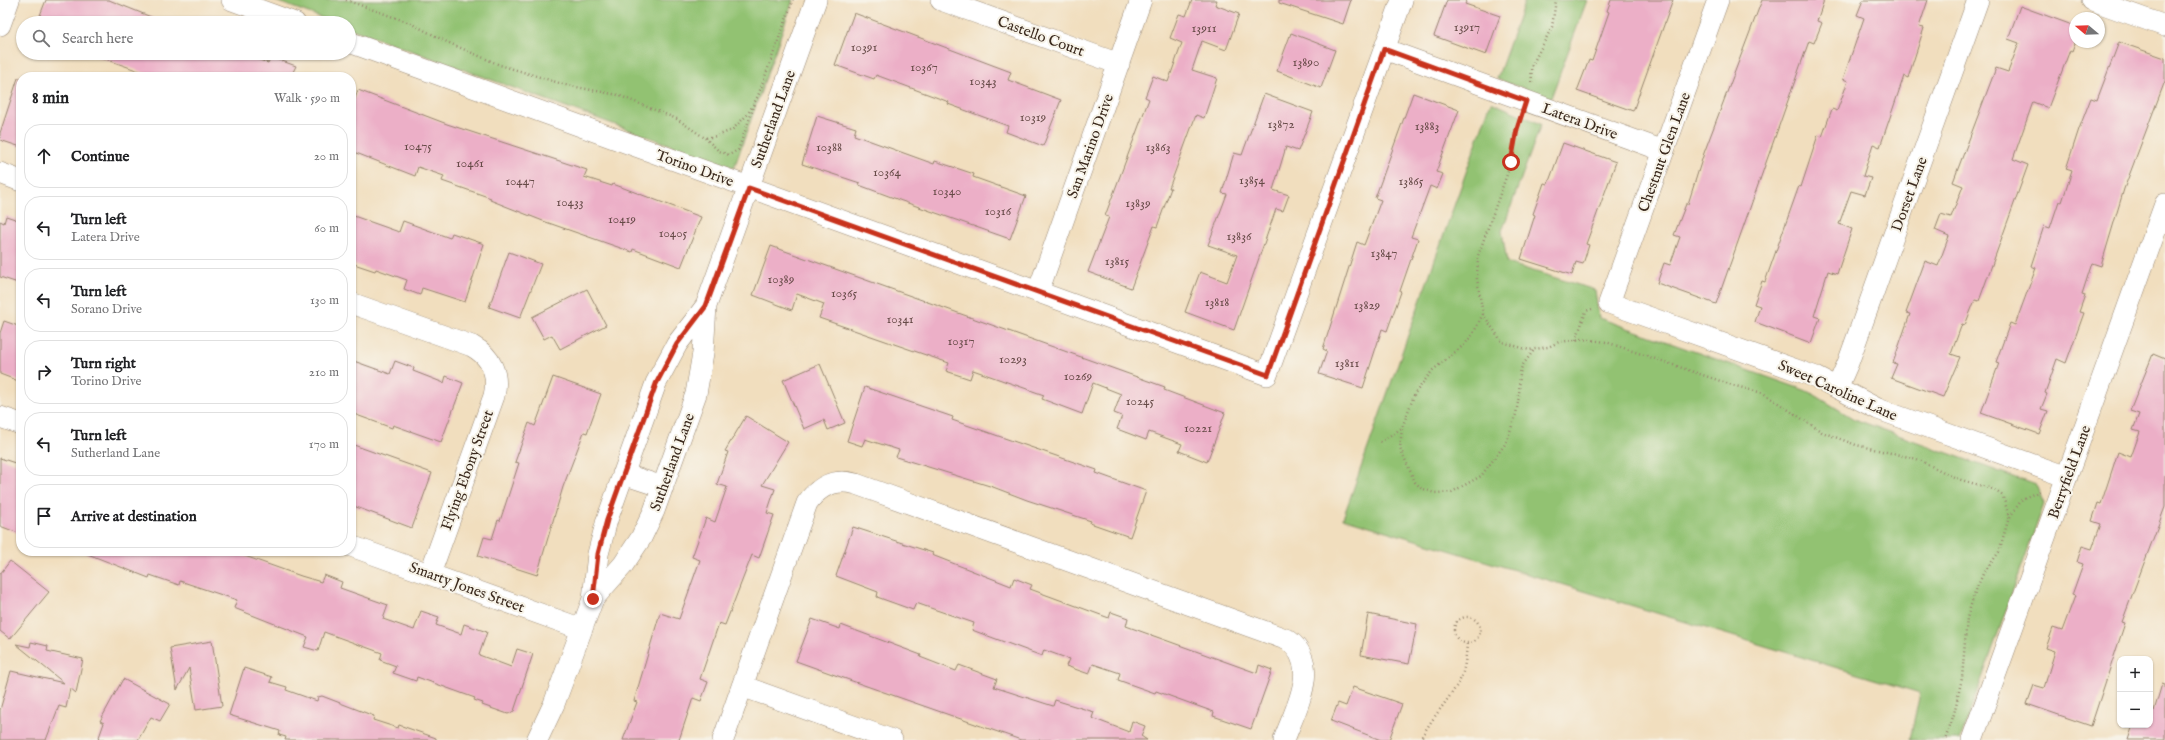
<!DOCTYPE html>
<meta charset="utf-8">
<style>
:root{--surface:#fff;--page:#f2f2f2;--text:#202124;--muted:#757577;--line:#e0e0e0}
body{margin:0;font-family:"IM FELL English",serif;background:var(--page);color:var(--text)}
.controls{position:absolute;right:12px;bottom:12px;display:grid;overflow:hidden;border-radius:8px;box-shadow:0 1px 3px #0004}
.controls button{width:36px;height:36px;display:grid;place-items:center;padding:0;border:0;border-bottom:1px solid var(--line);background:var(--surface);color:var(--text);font:20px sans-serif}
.compass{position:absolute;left:2069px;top:12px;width:36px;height:36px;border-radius:50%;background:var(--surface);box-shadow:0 1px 3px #0004;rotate:289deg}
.stop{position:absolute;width:12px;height:12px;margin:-9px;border:3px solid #c8321e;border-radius:50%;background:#fff}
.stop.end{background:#c8321e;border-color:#fff;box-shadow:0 1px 4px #0008}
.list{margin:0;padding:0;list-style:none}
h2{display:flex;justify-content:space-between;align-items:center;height:52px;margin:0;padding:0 16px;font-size:17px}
h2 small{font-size:13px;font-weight:400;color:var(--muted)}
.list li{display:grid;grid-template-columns:26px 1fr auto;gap:12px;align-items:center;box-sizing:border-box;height:64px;margin:0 8px 8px;padding:0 8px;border:1px solid var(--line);border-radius:16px}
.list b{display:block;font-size:15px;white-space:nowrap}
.list p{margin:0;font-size:13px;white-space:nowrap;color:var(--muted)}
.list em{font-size:13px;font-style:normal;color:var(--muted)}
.icon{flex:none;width:22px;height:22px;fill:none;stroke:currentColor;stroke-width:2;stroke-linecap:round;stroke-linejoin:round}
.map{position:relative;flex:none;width:2165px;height:740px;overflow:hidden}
.search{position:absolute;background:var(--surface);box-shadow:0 1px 3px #0004;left:16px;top:16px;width:340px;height:44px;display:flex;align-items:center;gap:10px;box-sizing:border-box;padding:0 14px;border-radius:22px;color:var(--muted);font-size:15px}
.panel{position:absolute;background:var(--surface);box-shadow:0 1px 3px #0004;left:16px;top:72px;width:340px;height:484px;border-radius:16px}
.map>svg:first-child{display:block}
</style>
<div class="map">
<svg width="2165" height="740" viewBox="0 0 2165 740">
<rect width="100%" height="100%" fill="#f7f3e8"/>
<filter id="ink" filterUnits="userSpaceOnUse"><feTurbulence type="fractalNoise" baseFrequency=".025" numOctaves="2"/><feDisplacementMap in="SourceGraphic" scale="8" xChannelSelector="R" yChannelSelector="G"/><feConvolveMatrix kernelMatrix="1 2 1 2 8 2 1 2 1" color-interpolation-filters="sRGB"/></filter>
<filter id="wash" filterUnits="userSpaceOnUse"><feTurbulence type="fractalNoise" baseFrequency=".012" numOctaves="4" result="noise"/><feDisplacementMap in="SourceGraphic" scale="16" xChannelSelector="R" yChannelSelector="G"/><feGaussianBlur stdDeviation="0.9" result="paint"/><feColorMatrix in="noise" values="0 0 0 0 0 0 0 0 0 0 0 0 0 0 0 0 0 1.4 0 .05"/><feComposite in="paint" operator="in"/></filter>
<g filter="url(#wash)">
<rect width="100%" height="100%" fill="#f1debe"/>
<!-- green -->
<path fill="#92c272" stroke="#667648" d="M273,0H793L734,168L349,28V23H336Z
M1525,0H1587L1551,98L1497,79Z
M1491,102L1541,124L1502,231L1507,263L1595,290L1599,318L1810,392L1854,419L2036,485L2044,504L1960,740H1910L1920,693L1343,518Z"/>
<g id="blocks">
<!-- building -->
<path fill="#ecafc7" d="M46,0H109L166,23H37Z
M1192,0H1217L1215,5L1239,14L1226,50L1202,41L1192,70L1217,78L1204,118L1196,115L1169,188H1171L1157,227L1154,226L1131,288L1088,272L1109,217L1105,216L1149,99L1145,97L1153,76L1168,82L1182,43L1170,38L1179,14L1186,16Z
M1279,0H1351L1343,24L1279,3Z
M1447,0H1467L1465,4L1500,16L1486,55L1434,36Z
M1611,0H1673L1633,111L1577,91L1589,60L1592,61L1609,12L1607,11Z
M1762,0H1824L1817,21L1822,23L1814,43L1809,41L1716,304L1657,283L1664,263L1670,265L1680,237L1674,235L1686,204H1688L1704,153Z
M1863,0H1928L1919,27L1924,28L1908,78L1904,76L1880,147L1873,144L1863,176L1871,178L1865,195L1851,191L1839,224L1852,229L1837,274L1828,271L1814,316L1820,318L1811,343L1755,322L1760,306L1754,304L1762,281L1765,282L1799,186L1801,187L1818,135L1822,137L1832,109L1837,111L1848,81L1843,79L1864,18L1857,15Z
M2020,6L2075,26V43L2072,51L2070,50L2048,108L2033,102L2013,159L2028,165L1979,301L1975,300L1965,325L1962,324L1951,354L1960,357L1943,397L1891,378L1897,364L1893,363L1910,314L1906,313L1925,261L1938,266L1949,236L1935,230L1941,214L1951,217L1963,186L1953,182L1996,68L2008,72L2019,43L2008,39Z
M854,13L1011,72L1008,80L1061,100L1043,146L1006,132L1008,126L948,104L949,102L876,75L874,79L835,65Z
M1291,33L1335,50L1321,88L1277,71Z
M2119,42L2165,58V81L2124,189L2101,266L2092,263L2082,294L2085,295L2079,312L2084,313L2066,363L2057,359L2045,393L2047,394L2041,409L2048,411L2039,434L1981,413L1999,363L1996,362L2010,323L2015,325L2036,268L2031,266L2044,226L2050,228L2059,201L2062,202L2072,171L2066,169L2079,129L2091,98L2097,100Z
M95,53H239L268,63L271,57L296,66L293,72L302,76L156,77L94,55Z
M18,78H21V147L0,140V133Z
M358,90L447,124L587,170L584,177L612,186L613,184L701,217L681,267L633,249L632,252L543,221L490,200L491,198L442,181L444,176L418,167L415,176L351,151V109Z
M1413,93L1459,110L1436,172L1443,174L1437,189L1430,186L1411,237L1418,239L1400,291L1401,292L1387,331L1382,329L1363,388L1319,374L1327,351L1323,349L1357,242L1364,245L1381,200L1375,198Z
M1264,94L1313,112L1298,151L1286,147L1273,190L1289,195L1283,211L1276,209L1234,330L1185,312L1200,272L1227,282L1237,255L1208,245L1227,194L1222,193L1234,153L1242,155Z
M817,116L856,128L854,135L934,164L935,161L974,174L973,177L1026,196L1010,239L902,201L859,185L860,183L802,164Z
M1563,143L1616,162L1586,244L1589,245L1583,264L1576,262L1572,275L1521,259L1535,215L1533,214L1544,183L1548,184Z
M351,215L399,232L403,221L450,238L452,233L484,244L465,302L422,288L420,295L404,289L407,280L376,269L375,271L351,263Z
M6,216L21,221V284L0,277V221L4,223Z
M771,246L1165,387L1164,390L1225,413L1207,462L1179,451L1182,444L1149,432L1146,440L1117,429L1122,416L1114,413L1121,394L1093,383L1082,414L1042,399L1044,395L973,370L970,379L946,371L949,363L819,318L824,304L797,294L792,310L753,295Z
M509,252L541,264L520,318L489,307Z
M587,289L606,325L560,349L552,335L544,339L532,317Z
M4,321L21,327V382L0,374V333Z
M2153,354L2165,359V507L2122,622L2125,623L2091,726L2027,704L2034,685L2044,688L2055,651L2046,648L2053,628L2062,631L2075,596L2072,595L2083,564L2077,562L2082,546L2092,549L2101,524L2092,521L2098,503L2101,504L2118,452L2131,457L2140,432L2133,430L2139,414L2130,411Z
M351,360L390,374L395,361L414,368L413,371L444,383L446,376L463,383L441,442L393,425L392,428L351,413Z
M820,364L845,423L828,430L824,420L804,429L783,380Z
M553,377L601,394L587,433L584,432L563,487L537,575L478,556L484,537L492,539L498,520L500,521L519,463L515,462L529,423L535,426Z
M865,387L953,417L952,420L1097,470L1096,473L1146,491L1130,537L1090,523L1091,521L1027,500L993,487L896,457L899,450L865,439L862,446L847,441Z
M746,416L788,442L762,485L775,489L767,513L774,515L759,558L752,555L725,625L719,623L700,679L708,682L701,701L693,698L679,740H623L637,702L634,701L660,613L679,619L700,560L692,557L706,518L715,522L727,487L717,484L728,452L725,451Z
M351,444L432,473L412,528L351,505Z
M0,458L21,465V534L0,526Z
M853,527L933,553L932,555L1011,586L1014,578L1032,585L1030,589L1109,618L1111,612L1128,618L1126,626L1257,673L1259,665L1272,670L1251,729L1213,716L1214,712L1156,691L1155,693L1118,680L1120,673L1093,664L1089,674L1066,666L1069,659L1044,650L1042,656L972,630L974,623L916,603L913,610L877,597L878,592L836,576Z
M80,551H243L242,555L301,576L321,582L324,575L342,582L340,588L388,605L383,619L414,630L421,611L439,617L436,625L461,634L464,624L487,632L479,655L511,667L517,649L533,654L514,711L508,714L482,705L483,703L474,700L475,698L417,677L416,681L393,673L396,666L380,660L382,653L324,632L318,651L304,647L308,637L234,608L237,600L180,581L179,585L150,575L149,578Z
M10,561L49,592L10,639L0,631V574Z
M1368,614L1417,624L1409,664L1361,655Z
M812,619L840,629L841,625L921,655L920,657L956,671L959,665L997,679L994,687L1053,706L1055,700L1094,712L1092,718L1129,732L1132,721L1145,726L1141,736L1147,740H1021L835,675L796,661Z
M212,641L222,706L196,710L189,668L177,690L170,648Z
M31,642L48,646L47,651L83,659L76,693L70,688L66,708L59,706L46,740H0V710L11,671L64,683L16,644L30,647Z
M244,668L272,677L270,682L287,687L286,690L317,701L318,697L322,696L374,716L373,720L398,728L399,725L436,738V740H285L286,737L279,735L280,731L229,715Z
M123,679L170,704L160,721L151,717L138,740H98L104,723L100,721Z
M2162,684L2165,685V740H2128L2133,725H2150V709L2154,711Z
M1353,687L1402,704L1389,740H1381L1331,721L1338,703L1346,706Z"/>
</g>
</g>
<g filter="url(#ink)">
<use href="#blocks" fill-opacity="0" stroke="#96846e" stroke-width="1"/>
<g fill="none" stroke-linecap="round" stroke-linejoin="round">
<!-- minor casing -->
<g stroke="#96846e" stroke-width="22">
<path id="minor" d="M232,0L295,23
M941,0L1119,64
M1718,0L1609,303L1816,377L1878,409L2067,477
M2092,0L2165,26
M0,25L9,0
M349,42L1267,375L1402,0
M1384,49L1664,151
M0,173L21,181
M1038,292L1141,0
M351,303L472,346C492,357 499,375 494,396L430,574
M1837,388L1848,363L1978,0
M0,417L21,424
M623,474L663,487
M351,546L582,629
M593,599L623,565L641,538L654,511L696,394L703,353L706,306L816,0
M742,686L892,740
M537,740L554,704L593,599L598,554L607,520L656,383L677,344L706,306
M723,740L807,503C819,486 835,478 856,484L1288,640C1322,665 1295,709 1284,740
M1972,740L2165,204"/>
</g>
<!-- path -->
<path stroke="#96846e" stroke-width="2.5" stroke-dasharray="1 3" stroke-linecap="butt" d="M346,0L410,23L447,42L500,65L566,85L618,95L677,119L705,138L717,136L732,130L748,114L758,96L793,0
M1532,82L1531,67L1552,27L1556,0
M1521,117L1517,129L1511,163L1478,256L1477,279L1483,314L1502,342L1529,350L1548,347L1559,342L1582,339L1606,342L1732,385L1763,393L1822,432L1856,445L1917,459L1958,479L1993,489L2003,496L2009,517L1999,552L1983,574L1975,592L1967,618L1962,678L1954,714L1945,740
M705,138L719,151L729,155L738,150L755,104
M1483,314L1473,334L1465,344L1433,370L1415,393L1402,428L1400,448L1415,482L1421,488L1434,493L1452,492L1481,476L1506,443L1516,414L1519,396L1520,373L1522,366L1534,350
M1576,340L1586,311L1592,309
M1380,442L1402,428
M2010,517L2022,499L2042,490
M1454 630a13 13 0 1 1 26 0a13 13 0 1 1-26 0Z
M1420,740C1431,719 1447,702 1459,682C1465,671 1466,656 1467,643"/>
<!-- minor -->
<use href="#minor" stroke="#fff" stroke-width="21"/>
</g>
</g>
<g fill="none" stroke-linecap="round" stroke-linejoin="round" filter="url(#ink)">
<!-- route -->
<path stroke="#c8321e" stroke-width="5" d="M593,599L598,554L607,520L656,384L677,344L706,306L749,188L1268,375L1384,49L1526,101L1517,129L1511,162"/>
</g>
<g text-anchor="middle" stroke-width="4" stroke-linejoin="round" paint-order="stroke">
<!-- number labels -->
<g font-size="13" fill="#674b48">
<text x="1467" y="31">13917</text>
<text x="1204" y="32">13911</text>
<text x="864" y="51">10391</text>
<text x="1306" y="66">13890</text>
<text x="924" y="71">10367</text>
<text x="983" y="85">10343</text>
<text x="1033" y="121">10319</text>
<text x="1281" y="128">13872</text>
<text x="1427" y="130">13883</text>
<text x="418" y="150">10475</text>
<text x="829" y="151">10388</text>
<text x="1158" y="151">13863</text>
<text x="470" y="167">10461</text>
<text x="887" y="176">10364</text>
<text x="1252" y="184">13854</text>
<text x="520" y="185">10447</text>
<text x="1411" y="185">13865</text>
<text x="947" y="195">10340</text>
<text x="570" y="206">10433</text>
<text x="1138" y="207">13839</text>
<text x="998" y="215">10316</text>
<text x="622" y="223">10419</text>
<text x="673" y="237">10405</text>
<text x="1239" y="240">13836</text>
<text x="1384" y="257">13847</text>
<text x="1117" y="265">13815</text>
<text x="781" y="283">10389</text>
<text x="844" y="297">10365</text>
<text x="1217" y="306">13818</text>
<text x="1367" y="309">13829</text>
<text x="900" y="323">10341</text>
<text x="961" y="345">10317</text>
<text x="1013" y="363">10293</text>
<text x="1347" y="367">13811</text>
<text x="1078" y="380">10269</text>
<text x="1140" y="405">10245</text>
<text x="1198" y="432">10221</text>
</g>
<!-- street labels -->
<g font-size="15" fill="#3b2a1e" stroke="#f7f3e8">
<text transform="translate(1041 36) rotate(20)" y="5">Castello Court</text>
<text transform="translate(773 119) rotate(-70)" y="5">Sutherland Lane</text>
<text transform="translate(1580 121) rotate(20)" y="5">Latera Drive</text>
<text transform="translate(1090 146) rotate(-70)" y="5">San Marino Drive</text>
<text transform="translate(1664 152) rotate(-70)" y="5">Chestnut Glen Lane</text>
<text transform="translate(695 168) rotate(20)" y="5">Torino Drive</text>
<text transform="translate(1909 194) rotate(-70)" y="5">Dorset Lane</text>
<text transform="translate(1838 390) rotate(24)" y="5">Sweet Caroline Lane</text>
<text transform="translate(672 462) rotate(-70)" y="5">Sutherland Lane</text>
<text transform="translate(467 470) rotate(-70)" y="5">Flying Ebony Street</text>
<text transform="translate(2069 472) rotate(-70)" y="5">Berryfield Lane</text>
<text transform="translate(467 587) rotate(20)" y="5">Smarty Jones Street</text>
</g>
</g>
</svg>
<div class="controls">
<button>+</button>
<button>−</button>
</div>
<svg class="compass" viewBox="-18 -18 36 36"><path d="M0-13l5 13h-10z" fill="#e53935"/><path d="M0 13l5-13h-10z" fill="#757577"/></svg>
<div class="stop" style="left:1511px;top:162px"></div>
<div class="stop end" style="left:593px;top:599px"></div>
<div class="search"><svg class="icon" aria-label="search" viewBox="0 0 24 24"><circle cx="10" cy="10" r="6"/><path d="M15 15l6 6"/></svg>Search here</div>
<section class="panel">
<h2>8 min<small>Walk · 590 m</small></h2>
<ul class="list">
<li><svg class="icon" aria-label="ahead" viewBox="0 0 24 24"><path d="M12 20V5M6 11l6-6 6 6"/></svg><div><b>Continue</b></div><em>20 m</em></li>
<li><svg class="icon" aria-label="left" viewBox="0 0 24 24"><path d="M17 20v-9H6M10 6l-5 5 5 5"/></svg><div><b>Turn left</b><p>Latera Drive</p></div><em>60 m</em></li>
<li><svg class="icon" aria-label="left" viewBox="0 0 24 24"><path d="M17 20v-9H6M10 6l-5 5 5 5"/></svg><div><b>Turn left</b><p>Sorano Drive</p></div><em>130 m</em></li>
<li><svg class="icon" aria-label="right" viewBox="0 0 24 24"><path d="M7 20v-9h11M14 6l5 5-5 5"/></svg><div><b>Turn right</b><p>Torino Drive</p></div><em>210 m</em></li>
<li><svg class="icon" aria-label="left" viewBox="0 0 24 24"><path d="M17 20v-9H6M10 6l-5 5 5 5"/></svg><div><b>Turn left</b><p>Sutherland Lane</p></div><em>170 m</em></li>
<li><svg class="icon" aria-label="arrive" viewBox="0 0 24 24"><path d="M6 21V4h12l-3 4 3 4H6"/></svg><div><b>Arrive at destination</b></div></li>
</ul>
</section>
</div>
